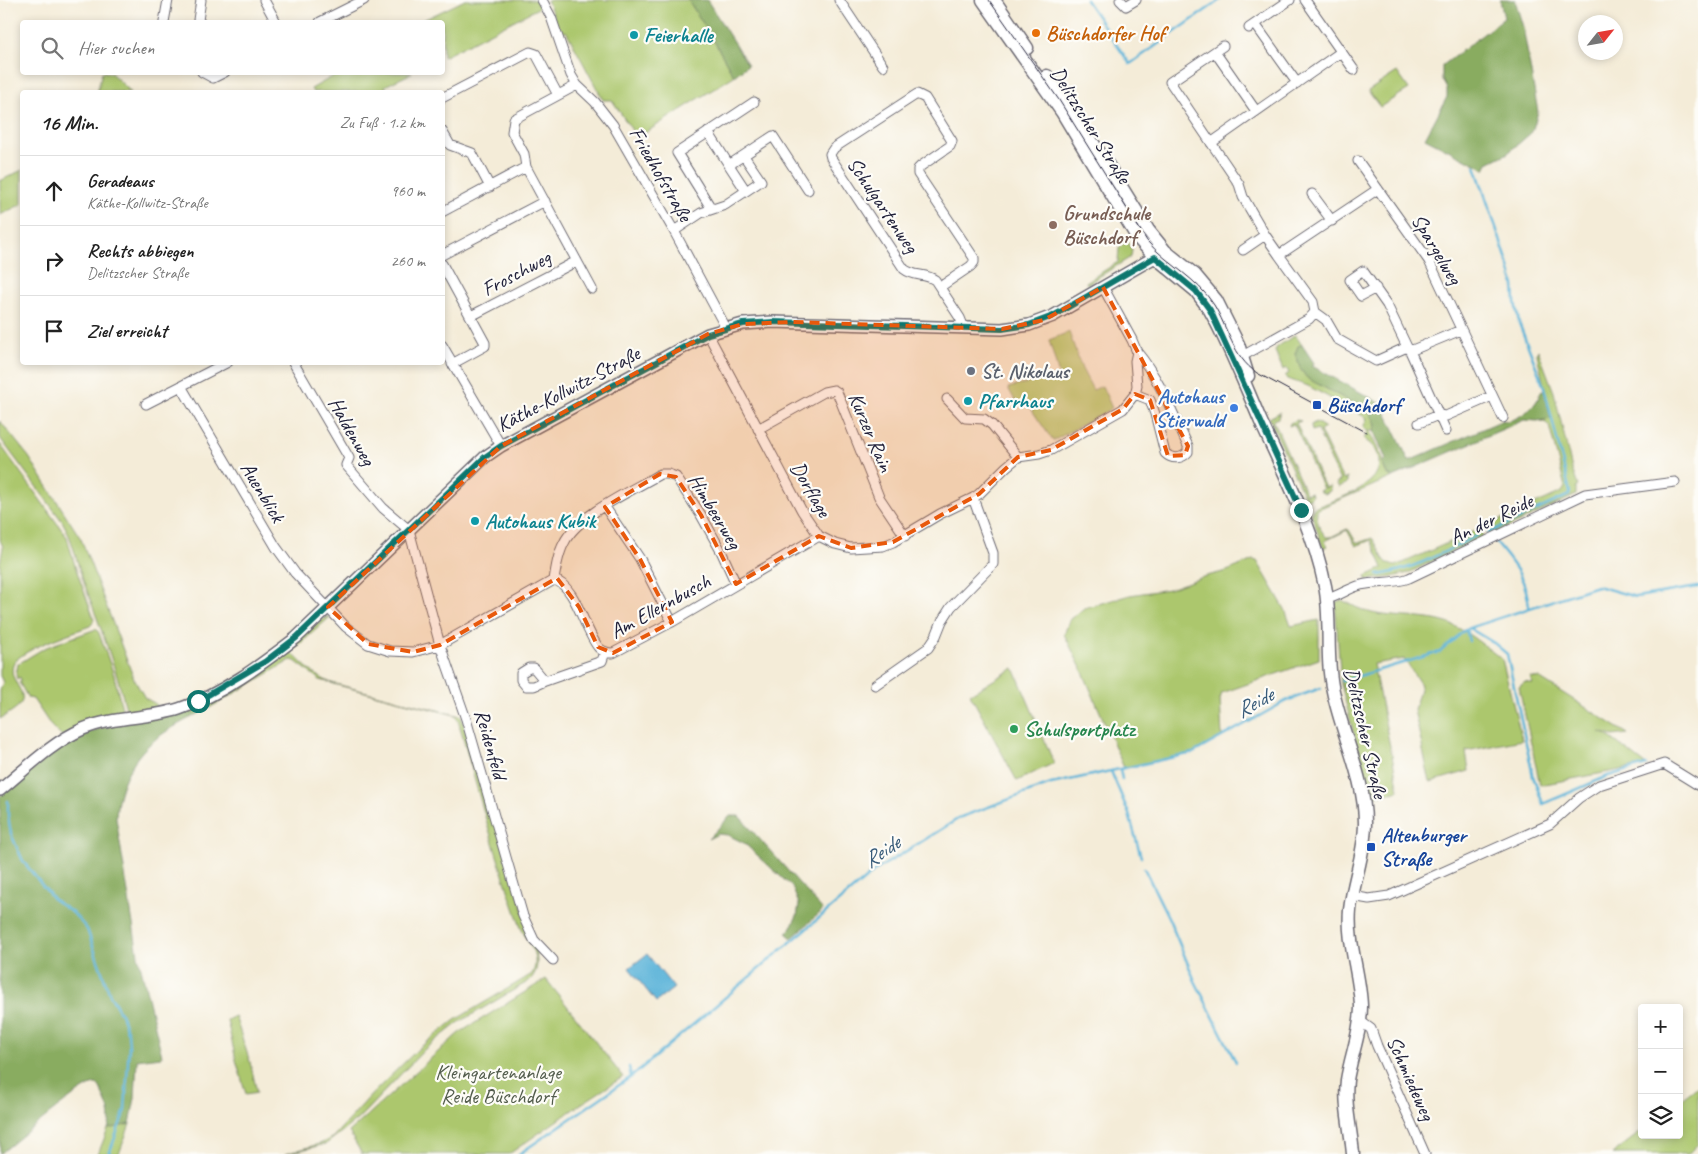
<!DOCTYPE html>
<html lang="de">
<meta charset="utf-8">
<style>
:root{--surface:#fff;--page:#f2f2f2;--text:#222;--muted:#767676;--line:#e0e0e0}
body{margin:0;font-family:Caveat,sans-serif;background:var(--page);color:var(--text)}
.controls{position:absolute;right:15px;bottom:15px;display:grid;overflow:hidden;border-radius:5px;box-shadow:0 2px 8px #0003}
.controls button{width:45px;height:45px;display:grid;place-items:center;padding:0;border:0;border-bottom:1px solid var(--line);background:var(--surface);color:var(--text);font:25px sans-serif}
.compass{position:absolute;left:1578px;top:15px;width:45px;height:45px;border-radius:50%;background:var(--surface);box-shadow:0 2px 8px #0003;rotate:59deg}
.stop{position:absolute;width:15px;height:15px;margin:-11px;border:4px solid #0f766e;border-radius:50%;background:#fff}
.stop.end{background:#0f766e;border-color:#fff;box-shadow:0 1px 5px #0008}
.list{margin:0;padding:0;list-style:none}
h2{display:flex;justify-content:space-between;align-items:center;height:65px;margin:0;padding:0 20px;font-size:21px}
h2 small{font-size:16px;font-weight:400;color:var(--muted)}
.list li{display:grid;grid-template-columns:32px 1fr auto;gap:15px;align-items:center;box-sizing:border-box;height:70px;padding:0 20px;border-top:1px solid var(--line)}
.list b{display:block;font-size:19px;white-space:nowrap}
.list p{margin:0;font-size:16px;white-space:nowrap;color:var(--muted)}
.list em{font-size:16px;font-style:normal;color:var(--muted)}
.icon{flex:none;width:28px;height:28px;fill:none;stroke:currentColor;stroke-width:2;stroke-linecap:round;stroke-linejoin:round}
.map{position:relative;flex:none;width:1698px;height:1154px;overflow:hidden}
.search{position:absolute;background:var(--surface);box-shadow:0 2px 8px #0003;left:20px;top:20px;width:425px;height:55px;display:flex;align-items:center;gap:12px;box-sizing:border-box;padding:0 18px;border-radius:5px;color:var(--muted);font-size:19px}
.panel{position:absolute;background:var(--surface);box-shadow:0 2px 8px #0003;left:20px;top:90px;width:425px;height:275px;border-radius:5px}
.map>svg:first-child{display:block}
</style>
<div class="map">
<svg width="1698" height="1154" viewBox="0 0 1698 1154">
<rect width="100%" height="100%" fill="#fdfcf7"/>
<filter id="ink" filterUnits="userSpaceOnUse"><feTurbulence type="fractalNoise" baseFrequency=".02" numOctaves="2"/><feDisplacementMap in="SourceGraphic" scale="10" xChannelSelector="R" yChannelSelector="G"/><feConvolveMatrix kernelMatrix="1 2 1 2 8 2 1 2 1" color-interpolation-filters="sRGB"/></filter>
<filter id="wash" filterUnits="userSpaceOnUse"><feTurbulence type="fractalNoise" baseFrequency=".0096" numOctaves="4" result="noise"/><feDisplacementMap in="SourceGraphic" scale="20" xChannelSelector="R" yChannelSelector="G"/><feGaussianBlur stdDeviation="1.12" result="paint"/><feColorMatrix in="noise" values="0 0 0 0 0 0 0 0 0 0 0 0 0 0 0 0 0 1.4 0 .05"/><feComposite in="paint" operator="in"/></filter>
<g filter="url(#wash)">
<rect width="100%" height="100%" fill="#f4ecd8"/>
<!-- green -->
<path fill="#acc76d" stroke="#677454" d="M465,0H542L544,5L443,57L442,22H419Z
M547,0H688L710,34L734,76L637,138L612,100H603L566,31L561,34Z
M102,72L111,73L131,92H97Z
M1397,72L1409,89L1380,107L1368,91Z
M339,73V72L412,73L385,86L388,92H313L311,89Z
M22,170V204L0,215V181Z
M1127,241L1132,250L1131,257L1087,284L1086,282L1118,262L1119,248Z
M1069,332L1082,369L1093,390L1102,386L1112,408L1053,441L1029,406H1018L1008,388L1059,375L1049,340Z
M1295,335L1302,345L1298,346L1295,354L1301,370L1307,378L1367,411C1374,417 1377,423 1374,432L1371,430L1370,432L1383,461L1382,464L1387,474L1393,477L1318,509C1314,517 1320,530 1326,537H1331L1347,529L1349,530L1356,542H1361L1372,538C1380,547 1381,565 1396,566L1562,492L1565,487L1549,426L1546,423L1540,421L1551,418L1537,354L1538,350L1554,392L1572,469L1578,486L1576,487V495L1489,536L1486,529L1481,531L1483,537L1408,573L1392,577L1367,580L1366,576L1383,568L1371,540L1356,546L1347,530L1325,541L1327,546L1323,548L1311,513L1314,508C1335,499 1381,488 1379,461C1378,450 1372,445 1364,439L1368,431L1363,428L1367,418L1308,386L1287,379L1285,376L1289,373L1286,368L1283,370L1275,351L1277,347Z
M1280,412L1278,418L1273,420V424H1275L1306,494L1311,492L1312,496L1309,499L1305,498L1269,418Z
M1297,420L1301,421L1296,423L1325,488L1330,486V491L1325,494L1319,491L1323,489L1294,424L1289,426L1290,423Z
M0,421L29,457L81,539L134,679L145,698L156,704L155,711L61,736L51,726L33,699L28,698L19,682L21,681L20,677L17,679L16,674L18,664L44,648L96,629L99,633L114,675L123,713H127C116,667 99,624 83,580C76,560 73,540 62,521L0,438Z
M1316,422L1324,427L1325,428L1320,431L1343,480L1347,478V483L1339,487L1336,483L1340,481L1317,429L1312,431L1311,425Z
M0,444L67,537L75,566L94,619L92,624L90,626C74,632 22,649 14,663C6,679 28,691 21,703C17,709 6,715 0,719V691L3,682L0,676V564L3,547L0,540Z
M1253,560L1257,561L1285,609L1291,626L1319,620V659L1222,693L1220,699L1222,736L1193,753L1124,768L1082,670L1064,634L1070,620L1084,608L1130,595L1169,589L1203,577L1227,571Z
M1342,600C1353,606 1365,612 1377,614C1400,618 1425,616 1447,623C1467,630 1485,647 1502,659L1522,740L1466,751L1469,771L1430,782L1414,710L1421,685L1404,659L1373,664L1399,790L1370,798L1341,684L1335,603Z
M331,616L291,652C305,666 315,677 334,684L461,716L535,947C537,960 540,970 529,981L458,1023L425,1049L358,1119L326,1144L285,1154L322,1143L333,1137L373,1093L418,1049L455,1020L532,974C542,954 526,943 520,925C496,858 477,789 458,720L455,715L320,680L295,661L291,660L211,707L208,700L326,617Z
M1014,668L1054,763L1017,781L970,694Z
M1530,677L1539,678L1628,734L1613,736L1600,732L1607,735L1646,765L1540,785L1519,687L1525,682L1533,684Z
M546,979L623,1077L578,1106L509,1154H362L349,1132L459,1033Z
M235,1016L250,1062L257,1092L246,1094L236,1060L227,1020Z
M1698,1086V1144L1688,1154H1612L1642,1131V1135H1679V1101Z
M130,1124L119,1154H98L108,1129Z"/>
<!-- forest -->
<path fill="#89ac60" stroke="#56674e" d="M688,0H707L748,65L734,76L710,34Z
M1500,0H1515L1523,27L1538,112L1532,132L1508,153L1488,163L1485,169L1425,138L1447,97V89L1442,80V66L1504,18Z
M1302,345L1314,363L1312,366L1382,404L1409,461L1503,420C1512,424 1531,410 1536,402C1540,397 1538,393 1544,389L1551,419L1537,421L1524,420L1393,477L1387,474L1382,463L1386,459L1374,432L1376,425L1374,419L1367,411L1307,378L1301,370L1295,354L1298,346Z
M208,700L211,707C191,718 168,728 151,743C130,761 117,790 116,818L138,955L162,1056L161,1057L137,1060L135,1098L130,1124L108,1129C112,1117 109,1108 103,1096C102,1092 100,1085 96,1084C85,1082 13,1144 0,1154V796L62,746L87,732Z
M730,816H739L823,910L792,938L787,934L797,916L799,904L792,887L744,843L728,835L718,834L708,839Z"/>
<!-- water -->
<path fill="#5cb4d9" stroke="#3f6b8a" d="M647,954L674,988L656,1002L629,968Z"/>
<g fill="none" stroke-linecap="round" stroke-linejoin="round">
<!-- stream -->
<path stroke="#5cb4d9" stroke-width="2.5" d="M1086,0L1130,64L1220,0
M1475,166L1508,263L1514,285L1515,302L1519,323L1544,387L1570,492L1569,495L1488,533
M1494,540C1513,564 1526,576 1529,607
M1378,575C1414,570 1446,551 1478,535
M1469,628L1494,643L1507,654L1533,776L1543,804L1608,776L1646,765
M1466,629L1469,641
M1342,681L1440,652L1466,629L1597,586L1636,597L1698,587
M1120,770L1122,779
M1111,771L1129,814L1141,857
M8,801V816L11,834L23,861L54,900L73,913L87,929L110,995L121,1014L128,1033L129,1046L125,1110L109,1154
M1144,868L1169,919L1195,981L1236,1062
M629,1067L631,1077
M519,1154L631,1077L876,870L961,817L1051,784L1193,753L1286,701L1321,688"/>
</g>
</g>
<g filter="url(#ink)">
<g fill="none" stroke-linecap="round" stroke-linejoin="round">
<!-- minor casing -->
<g stroke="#6c6972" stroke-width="11">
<path id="minor" d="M264,0L276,22
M542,0L551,17L571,75L577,85L595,102L613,125L674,231L726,328
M839,0L883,66
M1120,0L1126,6L1136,0
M1305,0L1354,70
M164,22L168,0
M200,22L198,20L201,0
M320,22L364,0
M1255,24L1297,83
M1249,28L1290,0
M1223,46L1170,82L1239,184L1243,197L1265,235
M1215,52L1256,111
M202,72L213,78L225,72
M442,98L530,52L536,54L558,95
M442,131L450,145L472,153L490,187
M708,132L729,165
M1211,143L1341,52
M744,156L761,181L746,191
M1358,161L1429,261L1503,418
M526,167L592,289
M1312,194L1332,221
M711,208L677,153L754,102
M442,212L526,167L524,154L512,132L514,119L577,85
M674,231L701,213L725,205L746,191L729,165L773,136L808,190
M1243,250L1265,235L1279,255
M442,255L545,201
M442,264L485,343V346L452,364
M940,287L971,266L974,262V258L918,174V169L921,166L950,146L952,141L925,98L917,94L834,148L830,154L831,158L904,269C914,277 925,273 935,280L960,318L964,328
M1103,287L1132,340L1137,352L1135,361L1137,386L1135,394L1150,400L1155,414L1165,453C1172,460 1182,459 1188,452V446C1173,414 1159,378 1137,352
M1376,288L1361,296L1350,280L1363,271L1387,305L1407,347
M1315,312L1326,320L1337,339L1376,361L1407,347L1410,351L1446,431
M471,316L577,261
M708,334L802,511L819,536L835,544L851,548L883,546L893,542L940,514L973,498L979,494L1006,467L1018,457L1039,454L1051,450L1123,409L1135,394
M442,345L501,446
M1410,351L1461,330
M1239,358L1309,319L1315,312L1313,302L1279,255L1378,189
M293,362L349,458L346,465L383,508L409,530L440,645L466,719L523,916L534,940L553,960
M181,386L276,547L295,573L346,627L368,644L390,651L413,652L440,645L554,580C576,585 585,633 599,648C603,652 608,653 613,653L672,622L819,536
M947,399L965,418L984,419L992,425L1018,457
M146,404L228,362
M1419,423L1438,415L1446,416L1492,396
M758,429L824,392L834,390L837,392L879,497L905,536
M605,507L640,559L672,622
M554,580C556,567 558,554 564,543C577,515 633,490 660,474H668L676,477L701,515L721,551L736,584
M1327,599C1339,596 1349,588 1361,585C1377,581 1394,584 1409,578L1585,494L1675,482
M545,681L534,686H526L521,680V673L529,668H534L545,681L602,661L605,652
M875,685L928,648L936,636L942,621L951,607L993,564V553L973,498
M1352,896L1369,899L1389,896L1550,824L1579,798L1599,785L1664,764L1698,785
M1360,1021L1371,1029L1377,1046L1425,1154"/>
</g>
<!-- tertiary casing -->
<g stroke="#6c6972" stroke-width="14">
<path id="tertiary" d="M0,790C26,769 51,743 83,729C113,716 148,719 179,709C221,695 262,664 296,638L485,457L501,446L708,334L743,324L773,322L1002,329L1029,325L1053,316L1155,257"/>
</g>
<!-- secondary casing -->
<g stroke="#6c6972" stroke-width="15">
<path id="secondary" d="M983,0L1062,112L1137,237L1155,257L1196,291L1210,310C1230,346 1245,385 1261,422C1285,475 1313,528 1325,586C1332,621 1325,657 1333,691C1342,735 1365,778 1365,823C1365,853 1353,881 1350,910C1347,943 1360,974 1361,1006C1361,1032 1351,1055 1347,1080C1344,1105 1351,1129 1353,1154
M994,0L1027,48
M1047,76L1107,164L1148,230L1165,251L1195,275L1216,300L1238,344L1248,376"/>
</g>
<!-- minor -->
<use href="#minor" stroke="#fff" stroke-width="9"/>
<!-- tertiary -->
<use href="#tertiary" stroke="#fff" stroke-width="11"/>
<!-- secondary -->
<use href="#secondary" stroke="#fff" stroke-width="12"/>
<!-- tram -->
<path stroke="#22223b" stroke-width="1" d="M989,0L1059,100L1147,241C1168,265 1197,278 1214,305C1228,328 1233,357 1257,373L1366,432"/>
</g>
</g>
<g fill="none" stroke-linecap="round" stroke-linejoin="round" filter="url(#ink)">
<!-- route -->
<path stroke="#0f766e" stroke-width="6" d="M198,701L266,661L296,638L485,457L501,446L708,334L743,324L773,322L1002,329L1029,325L1053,316L1155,257L1196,291L1210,310L1301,510"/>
</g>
<!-- marked area -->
<path fill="#e8590c" fill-opacity="0.2" stroke="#e8590c" stroke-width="4" stroke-dasharray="10 6" stroke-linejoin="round" d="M1103,287L1188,446L1185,455L1168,456L1150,400L1135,394L1123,409L1051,450L1018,457L979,494L893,542L851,548L819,536L736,584L701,515L676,477L660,474L605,507L640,559L672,622L613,653L598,647L579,607L557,578L440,645L413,652L368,644L328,607L501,446L708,334L743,324L793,322L1002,329L1044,320Z"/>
<!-- markers -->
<circle fill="#e8710a" stroke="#fdfcf7" stroke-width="2" cx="1036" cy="33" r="5"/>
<g fill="#0f9aa8" stroke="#fdfcf7" stroke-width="2">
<circle cx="634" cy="35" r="5"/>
<circle cx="968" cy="401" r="5"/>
<circle cx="475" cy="521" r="5"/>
</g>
<circle fill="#8d6e63" stroke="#fdfcf7" stroke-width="2" cx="1053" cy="225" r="5"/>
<circle fill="#6b7280" stroke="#fdfcf7" stroke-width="2" cx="971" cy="371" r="5"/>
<g fill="#1a4fb4" stroke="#fdfcf7" stroke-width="2">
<rect x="1312" y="400" width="10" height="10" rx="2.5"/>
<rect x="1366" y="842" width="10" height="10" rx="2.5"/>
</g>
<circle fill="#3f7fe0" stroke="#fdfcf7" stroke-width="2" cx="1234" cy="408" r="5"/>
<circle fill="#2e9e5b" stroke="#fdfcf7" stroke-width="2" cx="1014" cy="729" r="5"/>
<g text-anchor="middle" stroke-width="4.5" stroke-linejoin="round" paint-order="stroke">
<!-- food labels -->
<g font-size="21" font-weight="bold" fill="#c56008" stroke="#fdfcf7" text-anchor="start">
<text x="1046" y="40">Büschdorfer Hof</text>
</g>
<!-- culture labels -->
<g font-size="21" font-weight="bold" fill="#0d838f" stroke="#fdfcf7" text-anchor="start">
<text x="644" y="42">Feierhalle</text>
<text x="978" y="408">Pfarrhaus</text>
<text x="485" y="528">Autohaus Kubik</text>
</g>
<!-- street labels -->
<g font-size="21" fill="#22223b" stroke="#fdfcf7">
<text transform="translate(1091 125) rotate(58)" y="7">Delitzscher Straße</text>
<text transform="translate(661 174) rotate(60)" y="7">Friedhofstraße</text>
<text transform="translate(883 205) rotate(56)" y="7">Schulgartenweg</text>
<text transform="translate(1437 249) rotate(59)" y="7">Spargelweg</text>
<text transform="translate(516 273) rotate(-28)" y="7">Froschweg</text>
<text transform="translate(568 389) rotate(-28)" y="7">Käthe-Kollwitz-Straße</text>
<text transform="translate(352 431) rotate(61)" y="7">Haldenweg</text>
<text transform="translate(871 432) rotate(67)" y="7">Kurzer Rain</text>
<text transform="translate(811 489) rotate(60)" y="7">Dorflage</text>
<text transform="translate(263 492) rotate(59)" y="7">Auenblick</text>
<text transform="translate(715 511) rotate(59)" y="7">Himbeerweg</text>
<text transform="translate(1491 519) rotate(-26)" y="7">An der Reide</text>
<text transform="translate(660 606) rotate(-29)" y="7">Am Ellernbusch</text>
<text transform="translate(1366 733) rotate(77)" y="7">Delitzscher Straße</text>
<text transform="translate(491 744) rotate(74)" y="7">Reidenfeld</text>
<text transform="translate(1411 1078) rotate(66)" y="7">Schmiedeweg</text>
</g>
<!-- education labels -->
<g font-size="21" font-weight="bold" fill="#785e54" stroke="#fdfcf7" text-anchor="start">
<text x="1063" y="220">Grundschule<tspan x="1063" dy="24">Büschdorf</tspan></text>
</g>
<!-- worship labels -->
<g font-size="21" font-weight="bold" fill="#5b616d" stroke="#fdfcf7" text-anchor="start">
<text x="981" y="378">St. Nikolaus</text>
</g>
<!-- shop labels -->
<g font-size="21" font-weight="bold" fill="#366cbe" stroke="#fdfcf7" text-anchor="end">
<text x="1224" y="403">Autohaus<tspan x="1224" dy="24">Stierwald</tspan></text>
</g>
<!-- transit labels -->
<g font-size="21" font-weight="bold" fill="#164399" stroke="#fdfcf7" text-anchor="start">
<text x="1327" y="412">Büschdorf</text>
<text x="1381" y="842">Altenburger<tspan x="1381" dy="24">Straße</tspan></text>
</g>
<!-- leisure labels -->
<g font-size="21" font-weight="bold" fill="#27864d" stroke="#fdfcf7" text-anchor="start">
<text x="1024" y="736">Schulsportplatz</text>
</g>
<!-- park labels -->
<g font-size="21" fill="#525c4c" stroke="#fdfcf7">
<text x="498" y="1079">Kleingartenanlage<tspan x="498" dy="24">Reide Büschdorf</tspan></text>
</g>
<!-- water labels -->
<g font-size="22" font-style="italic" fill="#395c7a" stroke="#fdfcf7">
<text transform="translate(1254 702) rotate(-29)" y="8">Reide</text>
<text transform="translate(881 851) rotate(-34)" y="8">Reide</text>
</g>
</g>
</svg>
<div class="controls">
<button>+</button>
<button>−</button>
<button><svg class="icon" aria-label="layers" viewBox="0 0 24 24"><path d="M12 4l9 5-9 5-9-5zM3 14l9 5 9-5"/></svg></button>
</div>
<svg class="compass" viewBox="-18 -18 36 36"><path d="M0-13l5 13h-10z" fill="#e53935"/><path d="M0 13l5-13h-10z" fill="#767676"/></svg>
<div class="stop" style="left:198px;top:701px"></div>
<div class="stop end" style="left:1301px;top:510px"></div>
<div class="search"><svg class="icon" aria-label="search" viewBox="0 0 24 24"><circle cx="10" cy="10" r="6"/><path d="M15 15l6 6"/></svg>Hier suchen</div>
<section class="panel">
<h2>16 Min.<small>Zu Fuß · 1.2 km</small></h2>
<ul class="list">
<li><svg class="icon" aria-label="ahead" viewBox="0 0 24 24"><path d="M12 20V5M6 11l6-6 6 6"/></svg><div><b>Geradeaus</b><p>Käthe-Kollwitz-Straße</p></div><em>960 m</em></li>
<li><svg class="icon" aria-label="right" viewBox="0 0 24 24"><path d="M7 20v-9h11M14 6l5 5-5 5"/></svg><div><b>Rechts abbiegen</b><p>Delitzscher Straße</p></div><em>260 m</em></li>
<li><svg class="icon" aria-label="arrive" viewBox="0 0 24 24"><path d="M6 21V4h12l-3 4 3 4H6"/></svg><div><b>Ziel erreicht</b></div></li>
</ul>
</section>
</div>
